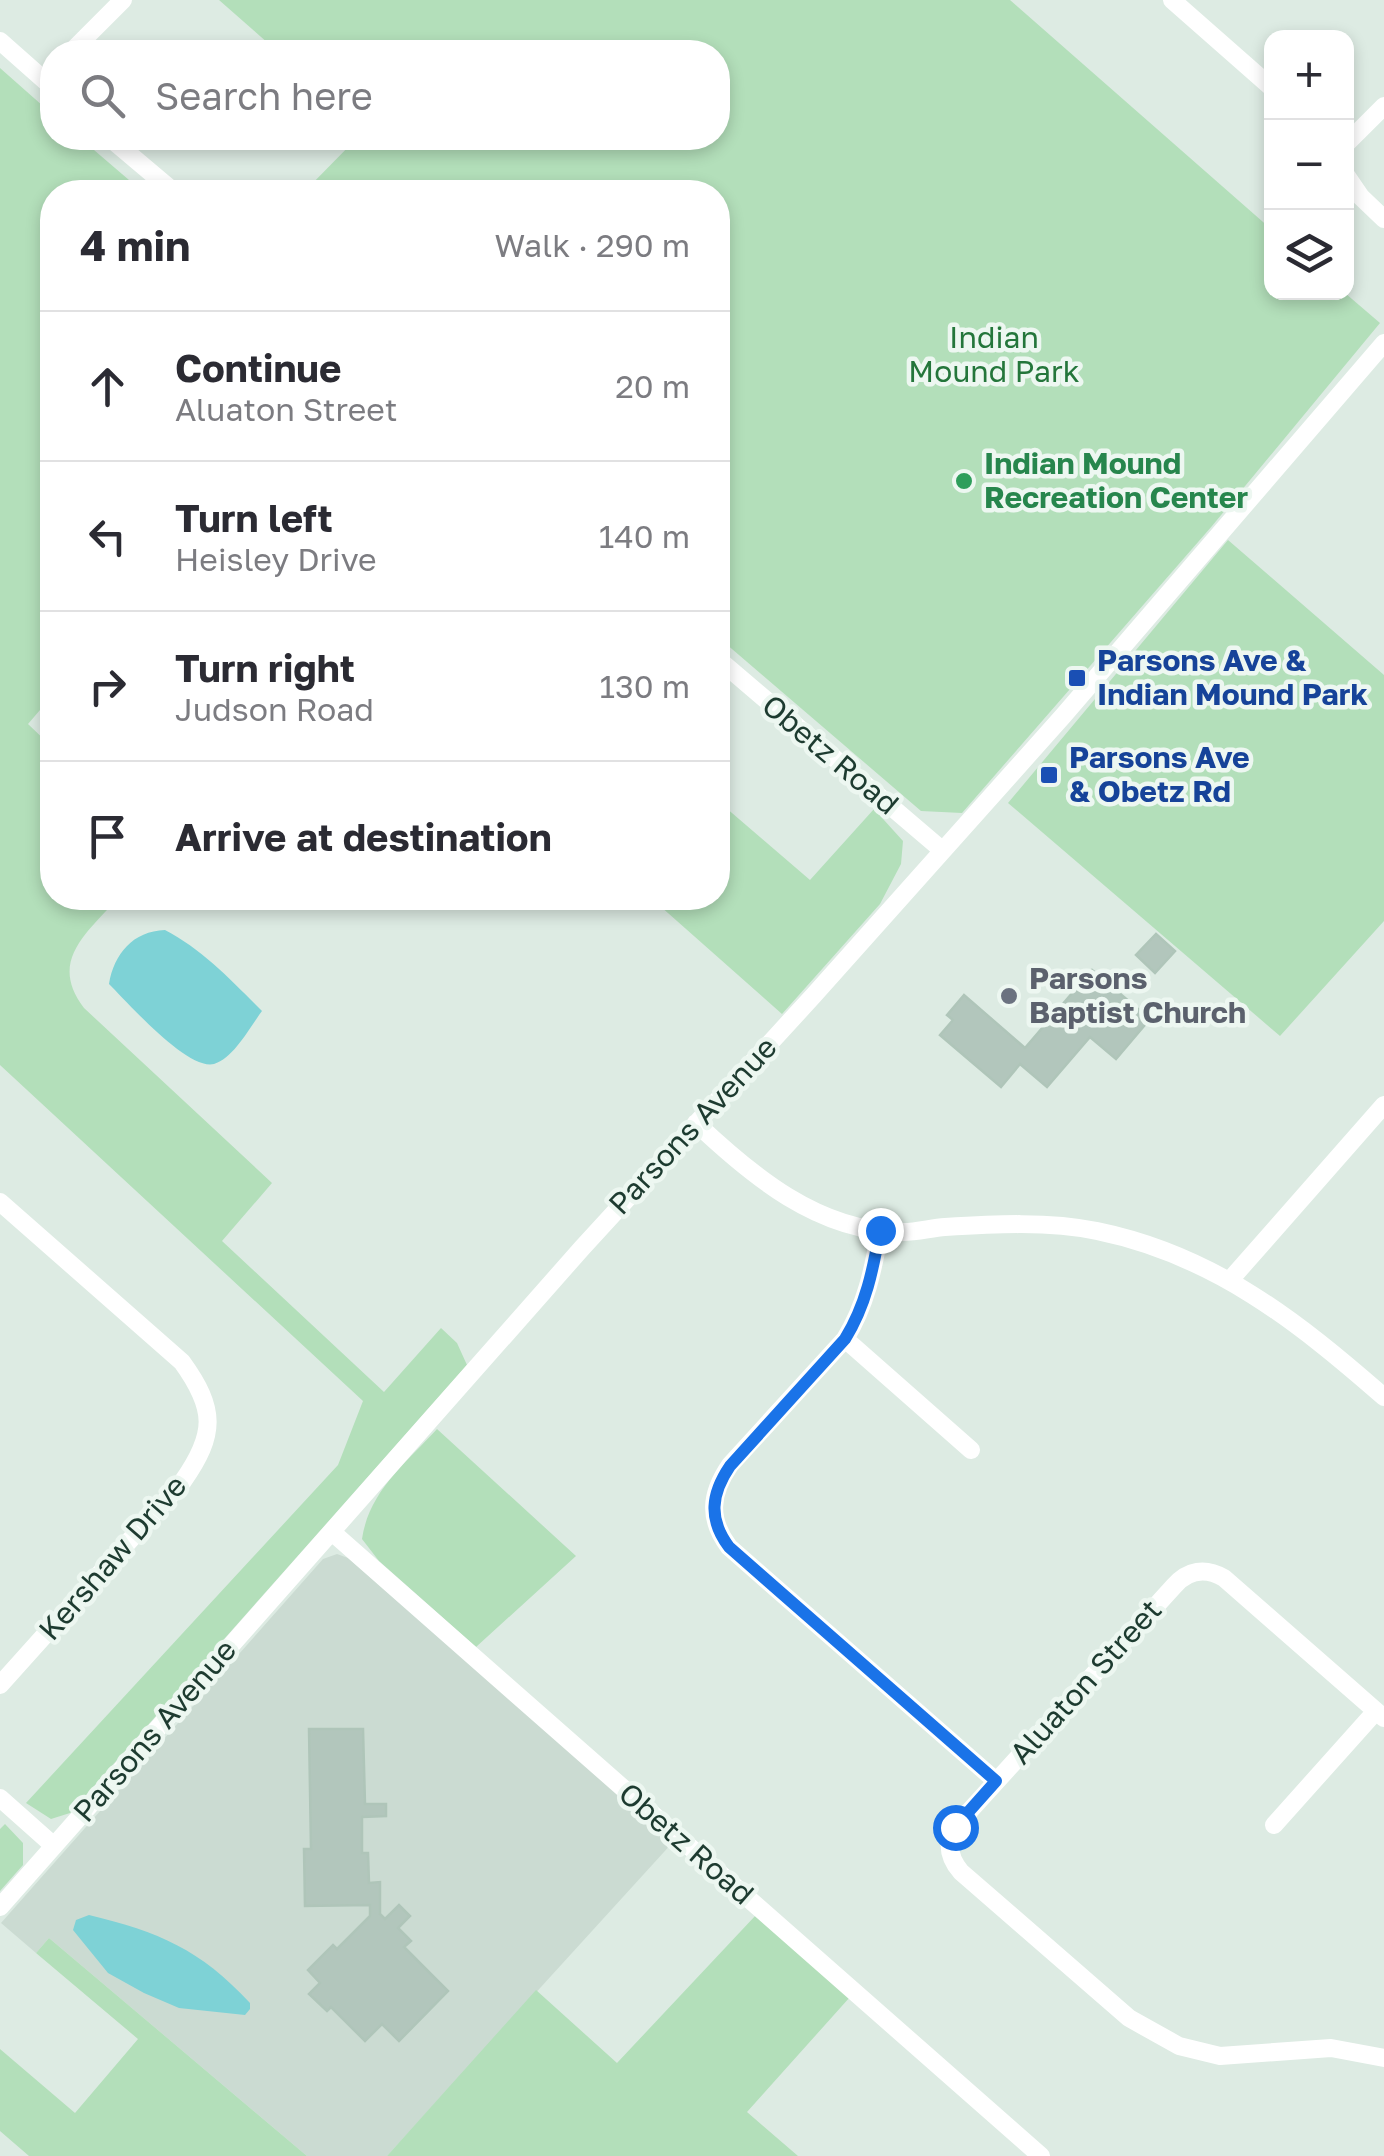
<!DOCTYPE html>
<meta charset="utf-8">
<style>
:root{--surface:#fff;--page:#f7f7f7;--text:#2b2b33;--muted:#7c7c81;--line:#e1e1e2}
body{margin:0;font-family:"Golos Text",sans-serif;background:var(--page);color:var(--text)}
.controls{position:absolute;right:30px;top:30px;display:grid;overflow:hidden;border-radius:20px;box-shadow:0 5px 15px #0003}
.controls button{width:90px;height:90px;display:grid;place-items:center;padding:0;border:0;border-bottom:2px solid var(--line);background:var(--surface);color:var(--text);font:50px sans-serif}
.stop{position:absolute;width:30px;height:30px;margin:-22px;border:8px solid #1a73e8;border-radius:50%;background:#fff}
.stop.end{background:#1a73e8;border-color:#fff;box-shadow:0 2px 10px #0008}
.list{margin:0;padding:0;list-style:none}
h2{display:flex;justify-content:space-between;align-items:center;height:130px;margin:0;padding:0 40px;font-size:42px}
h2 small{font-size:32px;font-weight:400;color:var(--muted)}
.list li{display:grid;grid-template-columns:65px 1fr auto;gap:30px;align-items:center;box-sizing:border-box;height:150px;padding:0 40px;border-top:2px solid var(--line)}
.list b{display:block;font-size:38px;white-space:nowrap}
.list p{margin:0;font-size:32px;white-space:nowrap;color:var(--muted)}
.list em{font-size:32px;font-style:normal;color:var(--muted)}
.icon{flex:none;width:55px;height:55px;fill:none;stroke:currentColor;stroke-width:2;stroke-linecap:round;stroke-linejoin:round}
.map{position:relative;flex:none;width:1384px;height:2156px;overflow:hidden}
.search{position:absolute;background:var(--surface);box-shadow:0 5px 15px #0003;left:40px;top:40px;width:690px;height:110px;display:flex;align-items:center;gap:25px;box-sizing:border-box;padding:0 35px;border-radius:40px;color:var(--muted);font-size:38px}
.panel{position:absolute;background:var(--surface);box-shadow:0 5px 15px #0003;left:40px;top:180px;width:690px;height:730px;border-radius:40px}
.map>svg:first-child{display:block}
</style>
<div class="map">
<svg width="1384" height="2156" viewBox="0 0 1384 2156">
<rect width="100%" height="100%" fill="#ddebe3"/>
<!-- built -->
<path fill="#cbdbd2" d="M337,1554L348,1558L674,1841L387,2156H307L49,1938L36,1953L1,1923L323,1559Z"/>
<!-- green -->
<path fill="#b3dfba" d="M219,0H1010L1271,229L1272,292L1345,293L1380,323L1212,526L962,813L921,811L718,637V192H304L357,138H718V52H278Z
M0,68L52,114V138H80L143,192H52V696L28,724L52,747V898H118C87,933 48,961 84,1008L272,1183L222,1241L384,1392L441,1328L457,1343L467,1365L70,1813L51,1819L26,1803L338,1465L363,1401L0,1065Z
M1228,540L1384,675V921L1280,1036L1008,803Z
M718,801L810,880L874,809L903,841L901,864L880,904L782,1014L651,898H718Z
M437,1429L576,1556L476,1647L379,1561L362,1539C369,1491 406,1463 437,1429Z
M5,1824L23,1843V1865L0,1891V1829Z
M756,1915L850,1997L747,2112L798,2156H387L536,1990L617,2063Z
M49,1938L307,2156H29L0,2131V2049L75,2113L138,2039L36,1953Z"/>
<!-- water -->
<path fill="#7ed2d6" d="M165,930C202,949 233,982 262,1011C250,1027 234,1058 214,1064C188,1071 127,1002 109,984C114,954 133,931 165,930Z
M89,1915C159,1932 200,1949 250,2003V2009L245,2015L179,2008L144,1993L108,1973L73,1930L76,1920Z"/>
<!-- building -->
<path fill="#b2c6bc" stroke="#afc5b9" stroke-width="2.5" d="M1156,934L1175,951L1155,973L1136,955Z
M1092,970L1150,1019L1116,1059L1090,1037L1047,1087L1020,1064L1001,1087L940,1035L953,1020L947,1015L964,995L1025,1048Z
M309,1729H363L365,1804H386V1816L362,1817V1853H368L369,1883L380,1882V1914L385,1919L399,1905L410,1916L398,1928L411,1941L404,1947L448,1991L399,2041L382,2024L365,2041L331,2007L327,2011L309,1994L320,1983L308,1970L333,1945L337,1949L370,1916V1905L305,1906L304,1849H311Z"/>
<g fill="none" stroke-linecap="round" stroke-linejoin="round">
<!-- minor -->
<path stroke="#fff" stroke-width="18" d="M1172,0L1272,88
M0,41L52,87
M71,52L123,0
M110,138L174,192
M1346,144L1384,106
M1346,175L1361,197L1384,219
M718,659L942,850
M696,1123C752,1176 818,1231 899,1232C915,1233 930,1228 945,1227C994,1224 1049,1221 1097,1231C1214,1255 1297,1321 1384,1397
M0,1202L182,1362C216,1409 216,1434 183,1481L0,1685
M880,1231C873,1270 866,1305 845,1339L730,1465C710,1494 708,1519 729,1547L996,1781
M1230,1280L1384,1105
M845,1339L971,1450
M332,1532L1041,2156
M1384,1718L1224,1578C1205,1567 1188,1570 1174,1586L955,1827C946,1843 949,1858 961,1872L1129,2018L1179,2046L1220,2056L1331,2048L1384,2058
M0,1798L54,1846
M1274,1825L1376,1711
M0,1907L582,1248L814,995L1063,716L1384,343"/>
</g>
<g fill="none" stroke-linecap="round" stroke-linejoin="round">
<!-- route -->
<path stroke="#1a73e8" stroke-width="12" d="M880,1230C873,1270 866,1305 845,1339L730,1466C711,1494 708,1519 729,1547L996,1781L955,1827"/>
</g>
<!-- markers -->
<circle fill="#2e9e5b" stroke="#edf7f1" stroke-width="4" cx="964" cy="481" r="10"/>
<g fill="#1a4fb4" stroke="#edf7f1" stroke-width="4">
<rect x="1067" y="668" width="20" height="20" rx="5"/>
<rect x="1039" y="765" width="20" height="20" rx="5"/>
</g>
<circle fill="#6b7280" stroke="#edf7f1" stroke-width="4" cx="1009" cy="996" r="10"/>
<g text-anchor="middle" stroke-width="9" stroke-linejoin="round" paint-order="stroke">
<!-- park labels -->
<g font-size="30" fill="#24763b" stroke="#edf7f1">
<text x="994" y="348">Indian<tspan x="994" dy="34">Mound Park</tspan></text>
</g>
<!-- leisure labels -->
<g font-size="30" font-weight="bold" fill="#27864d" stroke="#edf7f1" text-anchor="start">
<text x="984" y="474">Indian Mound<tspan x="984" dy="34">Recreation Center</tspan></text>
</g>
<!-- transit labels -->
<g font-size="30" font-weight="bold" fill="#164399" stroke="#edf7f1" text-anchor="start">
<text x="1097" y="671">Parsons Ave &amp;<tspan x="1097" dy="34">Indian Mound Park</tspan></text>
<text x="1069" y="768">Parsons Ave<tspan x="1069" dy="34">&amp; Obetz Rd</tspan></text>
</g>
<!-- street labels -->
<g font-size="30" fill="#1d3b30" stroke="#edf7f1">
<text transform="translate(830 755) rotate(40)" y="10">Obetz Road</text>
<text transform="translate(693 1126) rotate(-47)" y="10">Parsons Avenue</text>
<text transform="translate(113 1558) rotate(-49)" y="10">Kershaw Drive</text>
<text transform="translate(1086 1682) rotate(-48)" y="10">Aluaton Street</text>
<text transform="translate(155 1731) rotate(-49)" y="10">Parsons Avenue</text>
<text transform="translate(686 1844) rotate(41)" y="10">Obetz Road</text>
</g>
<!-- worship labels -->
<g font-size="30" font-weight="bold" fill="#5b616d" stroke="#edf7f1" text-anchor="start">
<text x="1029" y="989">Parsons<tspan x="1029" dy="34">Baptist Church</tspan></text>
</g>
</g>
</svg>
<div class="controls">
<button>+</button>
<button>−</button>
<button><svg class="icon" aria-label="layers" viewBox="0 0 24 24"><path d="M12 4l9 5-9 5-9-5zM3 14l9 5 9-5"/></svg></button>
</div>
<div class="stop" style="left:955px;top:1827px"></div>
<div class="stop end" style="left:880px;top:1230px"></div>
<div class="search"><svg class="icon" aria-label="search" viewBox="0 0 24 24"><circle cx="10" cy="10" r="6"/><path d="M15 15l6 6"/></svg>Search here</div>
<section class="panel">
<h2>4 min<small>Walk · 290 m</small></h2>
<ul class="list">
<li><svg class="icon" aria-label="ahead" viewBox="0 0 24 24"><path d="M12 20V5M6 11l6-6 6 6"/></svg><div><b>Continue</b><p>Aluaton Street</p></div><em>20 m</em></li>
<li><svg class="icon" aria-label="left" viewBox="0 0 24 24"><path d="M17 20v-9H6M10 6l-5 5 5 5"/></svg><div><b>Turn left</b><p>Heisley Drive</p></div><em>140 m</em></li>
<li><svg class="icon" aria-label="right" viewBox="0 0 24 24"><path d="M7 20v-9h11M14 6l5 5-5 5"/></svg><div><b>Turn right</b><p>Judson Road</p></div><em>130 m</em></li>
<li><svg class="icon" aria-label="arrive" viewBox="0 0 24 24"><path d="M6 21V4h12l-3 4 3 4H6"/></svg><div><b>Arrive at destination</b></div></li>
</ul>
</section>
</div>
